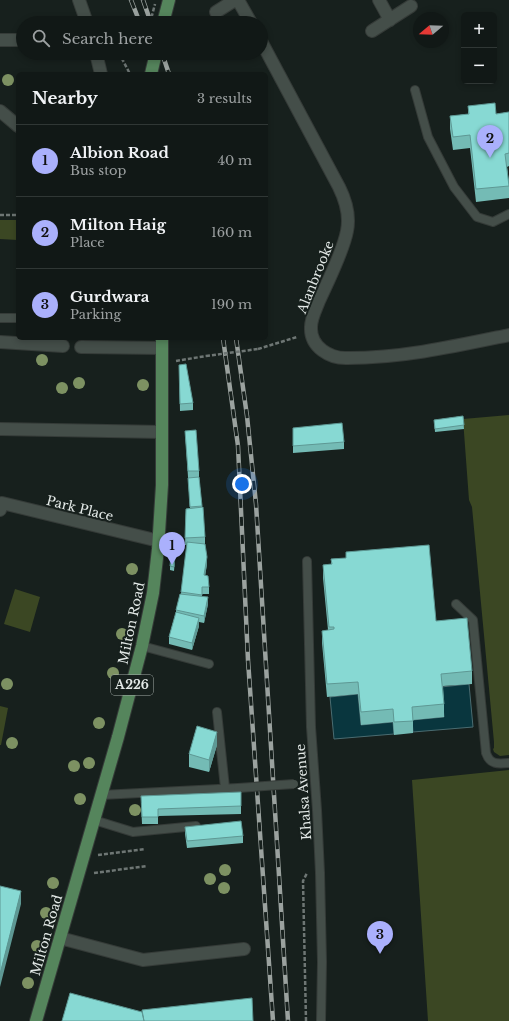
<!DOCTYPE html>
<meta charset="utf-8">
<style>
:root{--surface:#111816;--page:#1a211f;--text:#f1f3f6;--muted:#9ca0a1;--line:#303735;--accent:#aab0fc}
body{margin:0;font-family:"Libre Baskerville",serif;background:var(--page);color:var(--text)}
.controls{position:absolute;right:12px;top:12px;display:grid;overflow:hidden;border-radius:6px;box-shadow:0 2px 6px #0003}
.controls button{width:36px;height:36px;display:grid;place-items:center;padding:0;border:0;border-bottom:1px solid var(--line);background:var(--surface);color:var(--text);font:20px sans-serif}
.compass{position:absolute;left:413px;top:12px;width:36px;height:36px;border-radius:50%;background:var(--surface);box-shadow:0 2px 6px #0003;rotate:251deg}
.you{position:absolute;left:242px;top:484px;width:14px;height:14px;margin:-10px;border:3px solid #fff;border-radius:50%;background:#1a73e8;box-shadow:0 0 0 6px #1a73e833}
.badge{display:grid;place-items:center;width:26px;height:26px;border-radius:50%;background:var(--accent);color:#111;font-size:13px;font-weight:700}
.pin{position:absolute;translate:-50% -33px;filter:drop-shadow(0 1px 2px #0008)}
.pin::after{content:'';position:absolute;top:21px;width:14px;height:12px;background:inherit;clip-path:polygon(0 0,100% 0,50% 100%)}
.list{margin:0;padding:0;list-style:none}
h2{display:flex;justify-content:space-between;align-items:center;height:52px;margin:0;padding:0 16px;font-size:17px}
h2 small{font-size:13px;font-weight:400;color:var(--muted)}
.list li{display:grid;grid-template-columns:26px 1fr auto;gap:12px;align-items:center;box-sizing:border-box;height:72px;padding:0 16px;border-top:1px solid var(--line)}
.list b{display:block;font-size:15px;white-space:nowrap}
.list p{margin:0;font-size:13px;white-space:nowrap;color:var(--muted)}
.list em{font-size:13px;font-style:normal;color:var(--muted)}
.icon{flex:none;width:22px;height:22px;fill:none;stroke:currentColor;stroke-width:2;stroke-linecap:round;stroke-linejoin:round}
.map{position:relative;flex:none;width:509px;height:1021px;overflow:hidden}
.search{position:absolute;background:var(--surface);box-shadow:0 2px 6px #0003;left:16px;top:16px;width:252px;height:44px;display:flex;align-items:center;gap:10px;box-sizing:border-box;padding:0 14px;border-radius:22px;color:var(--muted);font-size:15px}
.panel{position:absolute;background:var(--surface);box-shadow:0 2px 6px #0003;left:16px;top:72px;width:252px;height:268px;border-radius:6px}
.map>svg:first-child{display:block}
</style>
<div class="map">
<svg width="509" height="1021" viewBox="0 0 509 1021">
<rect width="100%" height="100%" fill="#17201d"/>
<!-- green -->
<path fill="#3b4723" d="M0,220H18V240L0,239Z
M509,415V755L500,756L494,752L493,749L494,748V742L472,507L469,500L463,419Z
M15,589L40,597L30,632L4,624Z
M0,706L8,708L1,745H0Z
M509,770V1021H428L412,780Z"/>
<!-- water -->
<path fill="#09363e" stroke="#4a6c71" d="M469,684L473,727L413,732L412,720L444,717L441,687Z
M358,694L361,725L393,722L394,734L334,739L330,697Z"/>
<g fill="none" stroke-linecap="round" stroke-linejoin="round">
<!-- lane casing -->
<g stroke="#353b38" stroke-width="10">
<path id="lane" d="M415,90L428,137L454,187L477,217L493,222L509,214
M0,318H18
M307,561L311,727L317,810L320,873L322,962L321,1021
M456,604L473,620L486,753C490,765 498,764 509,763
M142,646L209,664
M217,712L225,788
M101,795L238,788
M94,820L133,832L196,826"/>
</g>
<!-- street casing -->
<g stroke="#353b38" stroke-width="14">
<path id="street" d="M79,0L87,23
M238,0L251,23
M379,0L390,20
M216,12L235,0
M372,31L411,6
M0,40H23
M261,41L339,187C346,201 350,216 347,231C343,252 328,281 319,301C316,309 311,318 311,327C310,347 330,359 348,358C403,358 456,346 509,335
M96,53L101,74
M0,111L18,126
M0,342L63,346
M81,347L162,348
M0,429L162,432
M0,510L2,503L159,541
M60,938L143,960L244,949"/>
</g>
<!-- primary casing -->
<g stroke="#353b38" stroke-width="14">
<path id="primary" d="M163,23L169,0
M36,1021L118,737L142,646L153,593L158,549L162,485V338"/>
</g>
<!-- path -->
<path stroke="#6e7674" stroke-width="2.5" stroke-dasharray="4 2" stroke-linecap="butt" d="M119,53L130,74
M0,215H18
M258,349L297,337
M176,361L206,356
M98,855L145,849
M94,873L147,866
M306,1021L303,881L307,873"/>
<!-- lane -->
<use href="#lane" stroke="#444e49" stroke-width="8"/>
<!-- street -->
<use href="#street" stroke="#444e49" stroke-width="12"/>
<!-- primary -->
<use href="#primary" stroke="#55855c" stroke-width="12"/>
<!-- rail casing -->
<g stroke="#9ba29f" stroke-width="4.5">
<path id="rail" d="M131,0L140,23
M143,0L151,23
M149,53L155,74
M162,53L169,74
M223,338L238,446L248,660L273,1021
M236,338L247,416L256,504L288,1021"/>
</g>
<!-- rail -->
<use href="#rail" stroke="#17201d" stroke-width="3" stroke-dasharray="9" stroke-linecap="butt"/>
<!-- lane-bridge casing -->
<g stroke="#353b38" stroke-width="10" stroke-linecap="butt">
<path id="lane-bridge" d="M238,788L294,784"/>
</g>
<!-- primary-bridge casing -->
<g stroke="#353b38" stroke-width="14" stroke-linecap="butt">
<path id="primary-bridge" d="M151,74L156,53"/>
</g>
<!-- path-bridge -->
<path stroke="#6e7674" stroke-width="2.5" stroke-dasharray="4 2" stroke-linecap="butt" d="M150,23L155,4
M206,356L258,349"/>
<!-- lane-bridge -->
<use href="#lane-bridge" stroke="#444e49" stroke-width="8"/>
<!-- primary-bridge -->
<use href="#primary-bridge" stroke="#55855c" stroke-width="12"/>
</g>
<!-- trees -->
<g fill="#7d9162">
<circle cx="8" cy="80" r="6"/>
<circle cx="42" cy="360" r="6"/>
<circle cx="79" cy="383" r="6"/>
<circle cx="143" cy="385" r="6"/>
<circle cx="62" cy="388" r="6"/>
<circle cx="132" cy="569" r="6"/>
<circle cx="122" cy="634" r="6"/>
<circle cx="113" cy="673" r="6"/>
<circle cx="7" cy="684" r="6"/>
<circle cx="99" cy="723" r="6"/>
<circle cx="12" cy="743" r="6"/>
<circle cx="89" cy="763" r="6"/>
<circle cx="74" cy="766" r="6"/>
<circle cx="80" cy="799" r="6"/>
<circle cx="135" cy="810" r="6"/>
<circle cx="225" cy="870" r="6"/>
<circle cx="210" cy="879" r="6"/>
<circle cx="53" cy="883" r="6"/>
<circle cx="224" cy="888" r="6"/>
<circle cx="46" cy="913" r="6"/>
<circle cx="37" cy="946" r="6"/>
<circle cx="28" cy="983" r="6"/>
</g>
<!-- wall -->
<path fill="#74bbb5" d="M468,106L496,114L509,112V166L507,167L509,183V198L476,202L470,148L453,150L450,129V116L468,114Z
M179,365L193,403V410L180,411Z
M463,416L464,429L435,432L434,420Z
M293,428L344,442V449L293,453Z
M185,431L199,471V477L205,537V544H202L207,564L205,576L209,587V594H202V597L208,604L204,623L199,622V626L192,650L169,644V637L176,612V610L181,594L187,545H185L186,509L190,508Z
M346,552L436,621L472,671V684L443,686L444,704V717L413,720V733L394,735L393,722L361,725L358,694L327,697L322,643V631L328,630L323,578V565L331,564V559L346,558Z
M175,559L174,571L170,570V566Z
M217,745L209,772L189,767V754Z
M241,792V814L158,816V824H142L141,803Z
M185,827L243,836V843L187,848L185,834Z"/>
<!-- shaded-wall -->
<path fill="#5e9894" d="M207,557V564L204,583V575Z
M208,597V604L204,623V616Z
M199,618V626L192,650V643Z
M217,732V745L209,772V760Z
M21,891V904L0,987V974Z"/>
<!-- building -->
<path fill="#87d9d3" stroke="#5e9894" d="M495,103L496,114L509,112V153L505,154L509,186L476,189L470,135L453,137L450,116L469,114L468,106Z
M186,364L193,403L180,404L179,365Z
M463,416L464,425L435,429L434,420Z
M342,423L344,442L293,446V428Z
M196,430L199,471H188L185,431Z
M199,477L202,506L190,507L188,478Z
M203,507L205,537L185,538L186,509Z
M187,542L205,544L207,557L204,575L208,576L209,587H202V595L181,592Z
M429,545L436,621L467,618L472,671L441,674L444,704L412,707L413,721L394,722L393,709L361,712L358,682L327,684L322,631L334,629V627H329L323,565L332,564L331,559L346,558V552Z
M171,555L175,556L174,567L170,566Z
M180,594L208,597L204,616L176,610Z
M176,612L199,618L192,643L169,637Z
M197,726L217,732L209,760L189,754Z
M241,792V806L158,809V817H142L141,796Z
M241,821L243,836L187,841L185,827Z
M0,886L21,891L0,974Z
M70,993L142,1012L144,1021H62Z
M252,998L253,1021H144L142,1010Z"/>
<g text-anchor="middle" stroke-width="4" stroke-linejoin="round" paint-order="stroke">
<!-- shield labels -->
<rect fill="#17201d" stroke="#a6adaa" stroke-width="1" x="111" y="675" width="42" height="20" rx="3"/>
<g font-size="12" font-weight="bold" fill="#e3e9e7">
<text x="132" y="689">A226</text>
</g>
<!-- street labels -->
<g font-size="13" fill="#e3e9e7" stroke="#17201d">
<text transform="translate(315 277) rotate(-68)" y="5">Alanbrooke</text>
<text transform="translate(80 508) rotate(14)" y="5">Park Place</text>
<text transform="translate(131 623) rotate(-78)" y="5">Milton Road</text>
<text transform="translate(303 792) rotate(-94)" y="5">Khalsa Avenue</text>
<text transform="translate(46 935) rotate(-74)" y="5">Milton Road</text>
</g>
</g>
</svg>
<div class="controls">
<button>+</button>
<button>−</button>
</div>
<svg class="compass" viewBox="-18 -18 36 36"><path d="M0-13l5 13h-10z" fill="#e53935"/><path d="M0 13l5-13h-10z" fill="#9ca0a1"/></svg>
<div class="you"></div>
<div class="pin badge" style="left:172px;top:565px">1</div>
<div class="pin badge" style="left:490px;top:158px">2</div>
<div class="pin badge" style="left:380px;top:954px">3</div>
<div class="search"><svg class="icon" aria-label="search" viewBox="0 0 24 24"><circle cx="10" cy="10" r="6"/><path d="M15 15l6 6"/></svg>Search here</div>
<section class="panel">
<h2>Nearby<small>3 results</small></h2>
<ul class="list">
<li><span class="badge">1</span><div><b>Albion Road</b><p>Bus stop</p></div><em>40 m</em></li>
<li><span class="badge">2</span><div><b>Milton Haig</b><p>Place</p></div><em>160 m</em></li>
<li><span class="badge">3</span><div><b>Gurdwara</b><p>Parking</p></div><em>190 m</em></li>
</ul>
</section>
</div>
